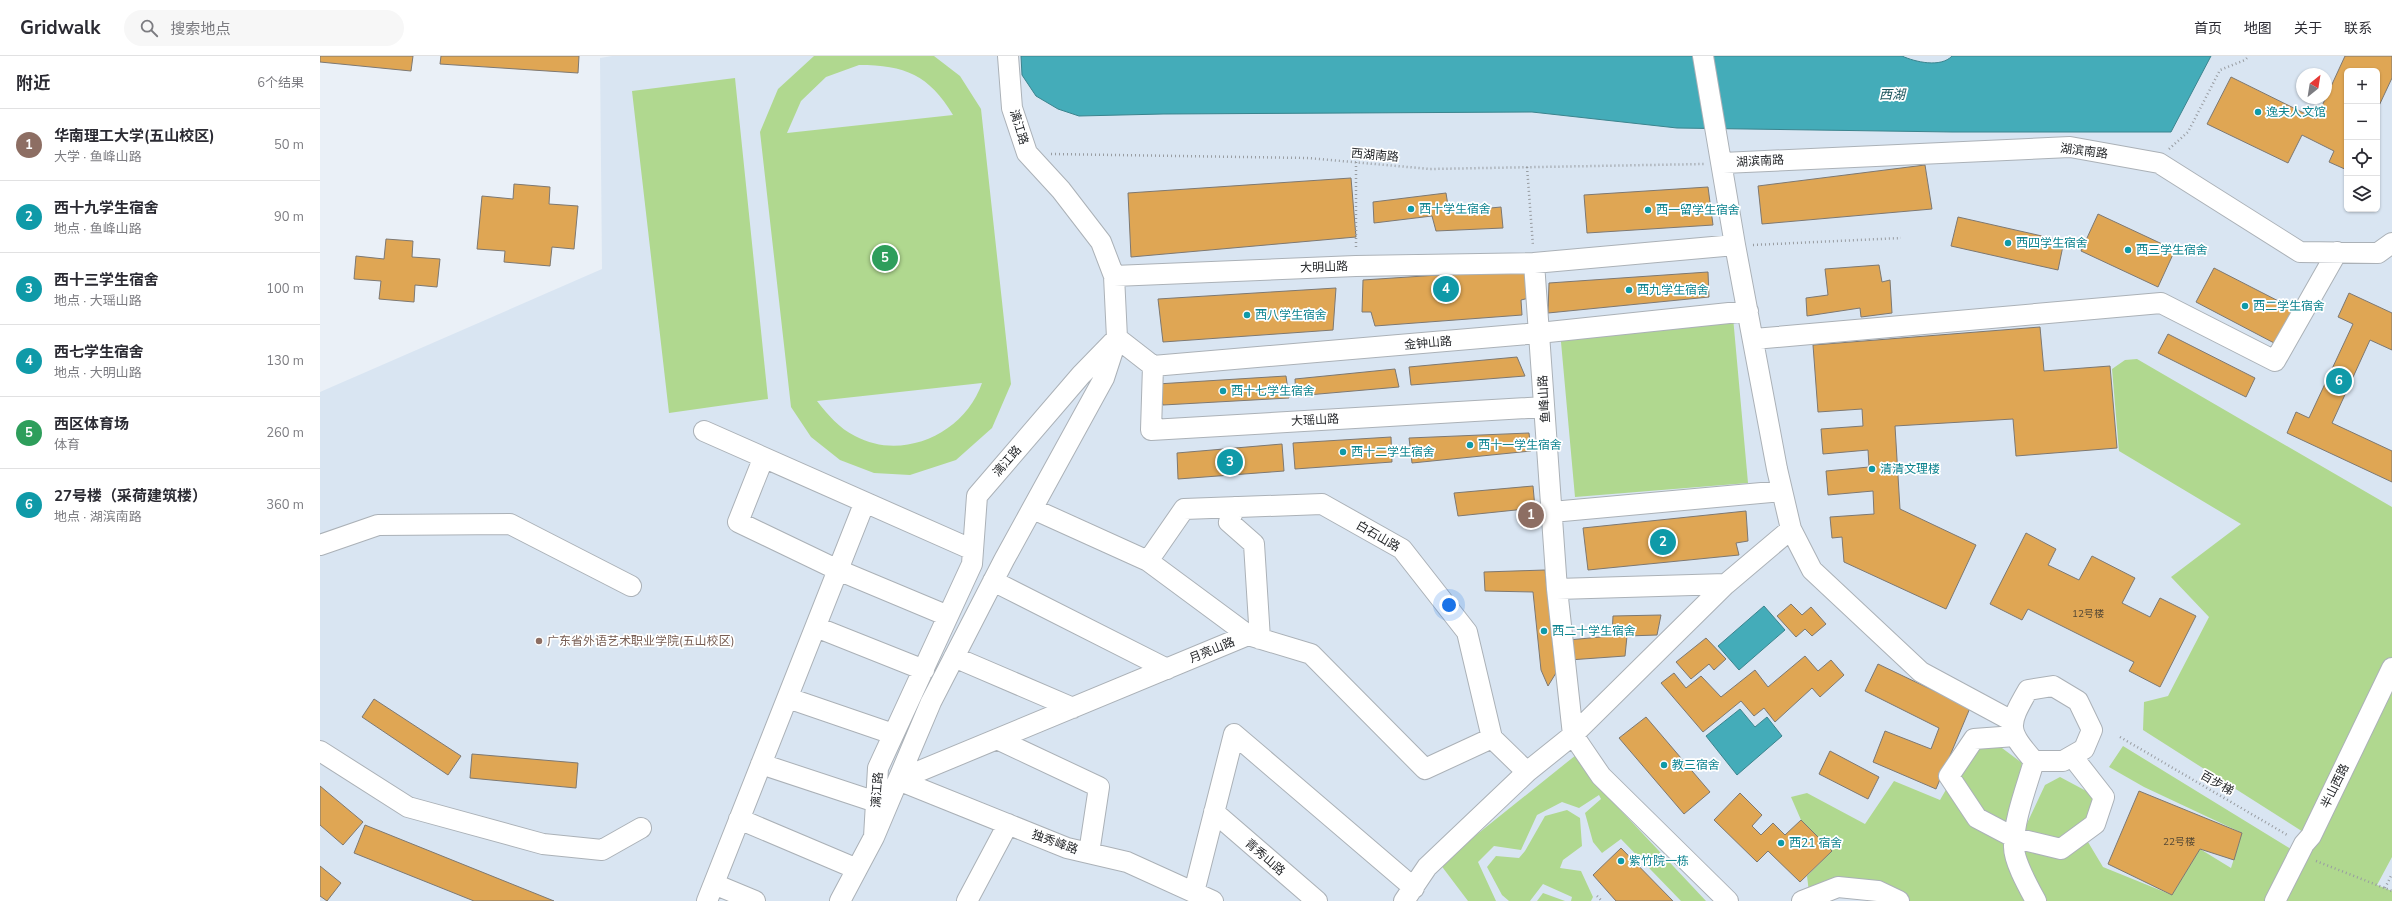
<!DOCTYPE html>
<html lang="zh">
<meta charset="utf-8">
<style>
:root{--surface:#fff;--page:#f7f7f7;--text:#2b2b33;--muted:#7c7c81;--line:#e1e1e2;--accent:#db2777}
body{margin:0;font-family:"Nunito Sans","Noto Sans SC",sans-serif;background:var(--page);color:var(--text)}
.controls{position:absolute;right:12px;top:12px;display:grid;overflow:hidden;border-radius:6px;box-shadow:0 1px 3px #0004}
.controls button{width:36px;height:36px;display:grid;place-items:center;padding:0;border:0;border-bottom:1px solid var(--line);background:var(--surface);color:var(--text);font:20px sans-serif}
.compass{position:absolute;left:1976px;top:12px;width:36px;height:36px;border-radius:50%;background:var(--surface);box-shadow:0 1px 3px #0004;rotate:30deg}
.you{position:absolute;left:1129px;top:549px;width:14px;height:14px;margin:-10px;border:3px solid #fff;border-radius:50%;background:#1a73e8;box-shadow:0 0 0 6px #1a73e833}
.badge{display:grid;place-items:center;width:26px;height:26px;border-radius:50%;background:var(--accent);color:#fff;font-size:13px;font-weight:700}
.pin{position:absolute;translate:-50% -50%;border:2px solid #fff;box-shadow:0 1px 4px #0006}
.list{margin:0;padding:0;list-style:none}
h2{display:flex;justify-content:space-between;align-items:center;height:52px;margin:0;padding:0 16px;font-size:17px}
h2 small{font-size:13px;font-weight:400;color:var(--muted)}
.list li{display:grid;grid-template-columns:26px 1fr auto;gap:12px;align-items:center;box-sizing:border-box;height:72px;padding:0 16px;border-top:1px solid var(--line)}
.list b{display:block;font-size:15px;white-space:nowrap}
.list p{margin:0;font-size:13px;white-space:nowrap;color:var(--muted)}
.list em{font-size:13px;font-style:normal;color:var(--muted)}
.icon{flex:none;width:22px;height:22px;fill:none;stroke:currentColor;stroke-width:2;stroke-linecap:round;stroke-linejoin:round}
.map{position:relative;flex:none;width:2072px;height:845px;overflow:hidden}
header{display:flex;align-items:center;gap:24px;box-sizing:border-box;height:56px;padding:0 20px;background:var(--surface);border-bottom:1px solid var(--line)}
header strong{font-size:19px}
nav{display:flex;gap:22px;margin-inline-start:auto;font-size:14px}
.search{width:280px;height:36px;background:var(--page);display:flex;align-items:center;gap:10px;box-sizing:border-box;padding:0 14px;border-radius:22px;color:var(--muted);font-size:15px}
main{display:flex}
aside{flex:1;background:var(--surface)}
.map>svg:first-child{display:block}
</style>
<header>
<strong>Gridwalk</strong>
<div class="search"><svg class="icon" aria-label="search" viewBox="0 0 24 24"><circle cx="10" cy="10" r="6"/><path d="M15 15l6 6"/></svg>搜索地点</div>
<nav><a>首页</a><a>地图</a><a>关于</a><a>联系</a></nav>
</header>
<main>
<aside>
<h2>附近<small>6个结果</small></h2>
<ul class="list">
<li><span class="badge" style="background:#8d6e63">1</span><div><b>华南理工大学(五山校区)</b><p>大学 · 鱼峰山路</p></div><em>50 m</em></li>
<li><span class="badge" style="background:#0f9aa8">2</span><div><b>西十九学生宿舍</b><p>地点 · 鱼峰山路</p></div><em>90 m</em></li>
<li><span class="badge" style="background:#0f9aa8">3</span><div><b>西十三学生宿舍</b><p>地点 · 大瑶山路</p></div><em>100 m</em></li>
<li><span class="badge" style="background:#0f9aa8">4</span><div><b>西七学生宿舍</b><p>地点 · 大明山路</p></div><em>130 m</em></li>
<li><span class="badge" style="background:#2e9e5b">5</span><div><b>西区体育场</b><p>体育</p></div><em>260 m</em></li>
<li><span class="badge" style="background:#0f9aa8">6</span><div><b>27号楼（采荷建筑楼）</b><p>地点 · 湖滨南路</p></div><em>360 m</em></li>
</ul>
</aside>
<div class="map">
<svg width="2072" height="845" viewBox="0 0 2072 845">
<rect width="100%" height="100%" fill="#eaf0f7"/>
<!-- built -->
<path fill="#d9e5f2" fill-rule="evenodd" d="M292,0H2072V845H0V336L282,213L280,2ZM2027,15H2057V153H2027ZM1982,18H2006V42H1982Z"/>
<!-- green -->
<path fill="#b0d88f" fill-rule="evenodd" d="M494,0H614L640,20L661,53L691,328L672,372L636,404L590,419L554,417L520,404L491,381L471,351L440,76L458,33ZM539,9C585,9 609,19 633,59L467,77L481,45L506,21ZM662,327C645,377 583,406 535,380C519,372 508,359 497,345Z
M415,22L448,343L349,357L312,35Z
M1413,261L1428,427L1255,441L1240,275Z
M1817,303L2072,451V801L2057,829L2072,835V845H1723L1709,816L1701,780L1725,729L1740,721L1770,737L1778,747L1765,781L1783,811L1852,839L1880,793L1911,812L1922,777L1824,731L1789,711L1803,690L1979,798L1991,781L1823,674L1824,646L1848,640L1889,561L1851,521L1921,468L1799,395L1792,313L1805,304Z
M1667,686L1682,692L1702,707L1697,731L1708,845H1587L1489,836L1487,820L1512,795L1481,764L1471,741L1487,737L1545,768L1574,725L1620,744L1645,701Z
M1256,699L1277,729L1386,845H1361L1301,783L1282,797L1273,786L1265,757L1281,743L1279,739L1259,752L1242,746L1217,759L1201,794L1174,790L1158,806L1176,845H1148L1120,808Z
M1247,754L1260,762L1262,790L1243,804L1240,812L1261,815L1273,841L1271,845H1251L1252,841L1223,828L1210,845H1189L1182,839L1167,811L1176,800L1199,802L1205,795L1225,760Z
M1223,837L1245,845H1217Z"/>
<!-- water -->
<path fill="#44acb9" stroke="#3b848e" d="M701,0H1582C1595,6 1621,12 1632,0H1891L1851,76H1632L1357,72L1212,56L843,58L759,60L738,53L716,40L702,19Z
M1444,550L1465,574L1419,614L1398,590Z
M1420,653L1435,671L1447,661L1462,680L1417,719L1386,680Z"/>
<!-- building -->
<path fill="#dfa654" stroke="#7d7872" d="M0,0H93L91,15L0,6Z
M121,0H259L258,17L120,8Z
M2025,0H2072V22L2057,54V15H2027V114L2009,106L2014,95L1982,79L1968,107L1887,68L1911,21L1996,63Z
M1605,109L1612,153L1442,168L1438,130Z
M1031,122L1036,181L811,201L808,137Z
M194,128L230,131L229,148L258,150L254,193L232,191L230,210L184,206L185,195L157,193L162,140L193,143Z
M1388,131L1393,169L1267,177L1264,139Z
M1126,137L1129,156L1181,151L1183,172L1116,175L1112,160L1054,167L1053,146Z
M1778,158L1855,194L1838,231L1761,195Z
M1638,161L1744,185L1738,214L1631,190Z
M66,183L93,185L92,201L120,203L117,231L95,229L94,246L59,243L61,225L34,223L36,200L64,203Z
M1559,209L1562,226L1570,224L1572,257L1541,261L1540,252L1487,260L1486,242L1508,239L1505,213Z
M1894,212L1974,253L1956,288L1876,246Z
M1210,213L1209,242L1201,244L1202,259L1055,270L1051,256H1042L1043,224Z
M1388,216L1389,241L1228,257L1229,227Z
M1016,232L1013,274L843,286L838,243Z
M2029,237L2072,257V294L2050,284L2012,367L2072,395V426L1967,377L1976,356L1989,362L2033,268L2018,261Z
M1720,271L1724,315L1790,310L1797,392L1696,400L1693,363L1575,370L1580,453L1656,489L1626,553L1524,506L1522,481L1512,482L1510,461L1554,458L1553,435L1508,439L1506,415L1549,411L1548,394L1503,398L1501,373L1543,370L1542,353L1498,356L1493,289Z
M1848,278L1935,322L1926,341L1838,297Z
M1197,301L1205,320L1091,329L1089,311Z
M1075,313L1079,331L976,340L975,323Z
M966,320L969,342L843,349L837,328Z
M1209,377L1211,395L1092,407L1089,382Z
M1071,381L1072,406L975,413L973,387Z
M962,388L964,415L858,423L857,397Z
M1213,430L1215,452L1138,460L1134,437Z
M1426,455L1428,485L1416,487L1419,499L1268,514L1263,472Z
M1706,477L1736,493L1728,509L1759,524L1772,500L1815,522L1802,547L1830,561L1840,542L1876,560L1840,631L1809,615L1814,606L1708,553L1702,564L1670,548Z
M1225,514L1236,617L1228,630L1221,614L1213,536L1165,535L1164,516Z
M1471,548L1482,559L1491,551L1506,568L1492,580L1485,573L1476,581L1457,560Z
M1341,559L1337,579L1307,580L1305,600L1249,604L1248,584L1292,580L1293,560Z
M1386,582L1406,603L1394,614L1389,608L1371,623L1356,606Z
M1485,600L1498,615L1511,604L1524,619L1500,641L1492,632L1455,666L1444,652L1434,660L1421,645L1383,676L1341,627L1354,617L1366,632L1381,620L1401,641L1435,614L1448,631Z
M1558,608L1650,652L1616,733L1553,706L1565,675L1611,693L1619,672L1545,635Z
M54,643L141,700L128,719L42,661Z
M1326,661L1390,736L1364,758L1299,682Z
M1510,695L1559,721L1548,743L1499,718Z
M152,698L258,707L256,732L150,722Z
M0,730L43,766L23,789L0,769Z
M1819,735L1922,777L1914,804L1880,793L1852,839L1788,808Z
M1420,737L1442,759L1432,770L1441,779L1453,767L1465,779L1481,764L1512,795L1480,826L1448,795L1437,806L1394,764Z
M45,769L234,845H154L34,797Z
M1301,792L1353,845H1296L1273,819Z
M0,810L21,827L7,845L0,840Z"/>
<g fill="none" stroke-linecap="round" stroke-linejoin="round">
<!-- minor casing -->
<g stroke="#abb1b7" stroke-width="22">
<path id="minor" d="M1383,0L1415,189L1457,413L1471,473L1492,514L1601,616L1692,665
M1403,107L1750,91L1839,107L1980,196L2058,197L2072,187
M794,220L1036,210L1214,207
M1434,283L1841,247L1955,305L2017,196
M833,310L831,374L1224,351
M384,375L653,494
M443,403L418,466L518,514L628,560
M915,451L909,466L934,488L940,583
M713,453L828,505L928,579
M1232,456L1462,435
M0,489L58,469L190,468L311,530
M828,505L864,453L1002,448L1082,493L1147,576L1172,682L1207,716
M673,525L847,613
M1237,533L1406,528
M496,571L604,614
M634,601L753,652
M1733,630L1758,645L1772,674L1764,693L1743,705H1714C1687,674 1687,670 1708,634Z
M468,642L573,678
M1695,680L1654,683L1629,720L1657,762L1695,782L1741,793L1775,768L1784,741L1752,700
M677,683L779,731L769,797
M0,695L88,751L223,788L282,794L321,772
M1714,705C1707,730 1693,765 1694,791C1694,806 1709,832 1716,845
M441,708L556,746
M578,724L928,579L991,598L1105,713L1172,682
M578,724L747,792L807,806L893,845
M894,756L997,845
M419,763L537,813
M554,781L611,646L684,504L784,322L797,282L833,310L1219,277L1428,255
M394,828L435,845
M874,836L914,678L1094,832
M387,845L544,448
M520,845L554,781L558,712L652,508L657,440L761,319L797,282L794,220L781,186L741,134L707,97L692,52L688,0
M647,845L688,768
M1084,845L1107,811L1207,716L1253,679L1406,528L1471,473
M1408,845L1281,720L1253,679L1237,533L1214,207L1415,189
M1482,845L1518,831L1558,835L1579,845
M1955,845L1984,788L1991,780L2072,612"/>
</g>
<!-- path -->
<path stroke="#989ca1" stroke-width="2.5" stroke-dasharray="1 3" stroke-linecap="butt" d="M1849,93L1868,76L1900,14L1925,4L1929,0
M731,98L988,102L1110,113L1384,108
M1036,106V192
M1207,111L1213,190
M1433,189L1581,182
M1800,681L1969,780
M1996,805L2072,835
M2065,832L2072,818
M1277,840L1282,845"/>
<!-- minor -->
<use href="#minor" stroke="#fff" stroke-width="20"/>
</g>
<!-- markers -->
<g fill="#0f9aa8" stroke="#fff" stroke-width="1.5">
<circle cx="1938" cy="56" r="4"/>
<circle cx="1091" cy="153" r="4"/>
<circle cx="1328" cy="154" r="4"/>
<circle cx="1688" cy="187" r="4"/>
<circle cx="1808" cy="194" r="4"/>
<circle cx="1309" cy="234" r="4"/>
<circle cx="1925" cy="250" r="4"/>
<circle cx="927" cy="259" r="4"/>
<circle cx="903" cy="335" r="4"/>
<circle cx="1150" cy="389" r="4"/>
<circle cx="1023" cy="396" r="4"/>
<circle cx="1552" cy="413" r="4"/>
<circle cx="1224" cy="575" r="4"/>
<circle cx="1344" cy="709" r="4"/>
<circle cx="1461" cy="787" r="4"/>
<circle cx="1301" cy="805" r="4"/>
</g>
<circle fill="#8d6e63" stroke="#fff" stroke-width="1.5" cx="219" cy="585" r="4"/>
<g text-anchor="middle" stroke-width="3.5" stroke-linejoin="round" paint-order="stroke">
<!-- number labels -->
<g font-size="10" fill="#544835">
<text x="1768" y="561">12号楼</text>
<text x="1859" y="789">22号楼</text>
</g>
<!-- culture labels -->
<g font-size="12" fill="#0d838f" stroke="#fff" text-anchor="start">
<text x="1946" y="60">逸夫人文馆</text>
<text x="1099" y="157">西十学生宿舍</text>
<text x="1336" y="158">西一留学生宿舍</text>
<text x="1696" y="191">西四学生宿舍</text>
<text x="1816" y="198">西三学生宿舍</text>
<text x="1317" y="238">西九学生宿舍</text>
<text x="1933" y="254">西二学生宿舍</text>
<text x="935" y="263">西八学生宿舍</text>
<text x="911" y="339">西十七学生宿舍</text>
<text x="1158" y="393">西十一学生宿舍</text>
<text x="1031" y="400">西十二学生宿舍</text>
<text x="1560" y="417">清清文理楼</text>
<text x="1232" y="579">西二十学生宿舍</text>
<text x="1352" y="713">教三宿舍</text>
<text x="1469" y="791">西21 宿舍</text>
<text x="1309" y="809">紫竹院一栋</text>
</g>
<!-- street labels -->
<g font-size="12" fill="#26282b" stroke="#fff">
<text transform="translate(699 71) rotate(73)" y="4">漓江路</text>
<text transform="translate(1764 95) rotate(7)" y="4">湖滨南路</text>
<text transform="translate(1055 99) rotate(5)" y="4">西湖南路</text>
<text transform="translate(1440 105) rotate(-3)" y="4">湖滨南路</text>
<text transform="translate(1004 211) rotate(-2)" y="4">大明山路</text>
<text transform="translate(1108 287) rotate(-5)" y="4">金钟山路</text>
<text transform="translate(1224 343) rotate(-94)" y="4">鱼峰山路</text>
<text transform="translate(995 364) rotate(-3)" y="4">大瑶山路</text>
<text transform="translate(687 405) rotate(-49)" y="4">漓江路</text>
<text transform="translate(1058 480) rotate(30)" y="4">白石山路</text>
<text transform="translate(892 594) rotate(-22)" y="4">月亮山路</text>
<text transform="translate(1897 727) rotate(30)" y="4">百步梯</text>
<text transform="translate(2015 730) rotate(-64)" y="4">半山西路</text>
<text transform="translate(557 734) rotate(-86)" y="4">漓江路</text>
<text transform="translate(735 786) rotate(20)" y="4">独秀峰路</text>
<text transform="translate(945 801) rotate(41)" y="4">青秀山路</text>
</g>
<!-- education labels -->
<g font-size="12" fill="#785e54" stroke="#fff" text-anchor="start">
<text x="227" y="589">广东省外语艺术职业学院(五山校区)</text>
</g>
<!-- water labels -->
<g font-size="13" font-style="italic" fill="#1c565d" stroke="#fff">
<text x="1572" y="43">西湖</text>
</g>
</g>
</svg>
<div class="controls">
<button>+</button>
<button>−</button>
<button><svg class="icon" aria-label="locate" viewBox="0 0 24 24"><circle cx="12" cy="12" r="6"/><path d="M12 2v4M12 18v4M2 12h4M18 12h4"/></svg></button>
<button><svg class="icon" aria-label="layers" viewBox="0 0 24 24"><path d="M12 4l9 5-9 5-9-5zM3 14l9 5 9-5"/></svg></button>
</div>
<svg class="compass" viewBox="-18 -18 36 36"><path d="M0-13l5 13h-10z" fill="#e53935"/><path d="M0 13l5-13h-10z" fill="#7c7c81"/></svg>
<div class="you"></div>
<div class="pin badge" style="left:1211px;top:459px;background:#8d6e63">1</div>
<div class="pin badge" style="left:1343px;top:486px;background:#0f9aa8">2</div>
<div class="pin badge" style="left:910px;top:406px;background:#0f9aa8">3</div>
<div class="pin badge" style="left:1126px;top:233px;background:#0f9aa8">4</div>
<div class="pin badge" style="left:565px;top:202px;background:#2e9e5b">5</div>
<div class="pin badge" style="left:2019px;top:325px;background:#0f9aa8">6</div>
</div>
</main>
